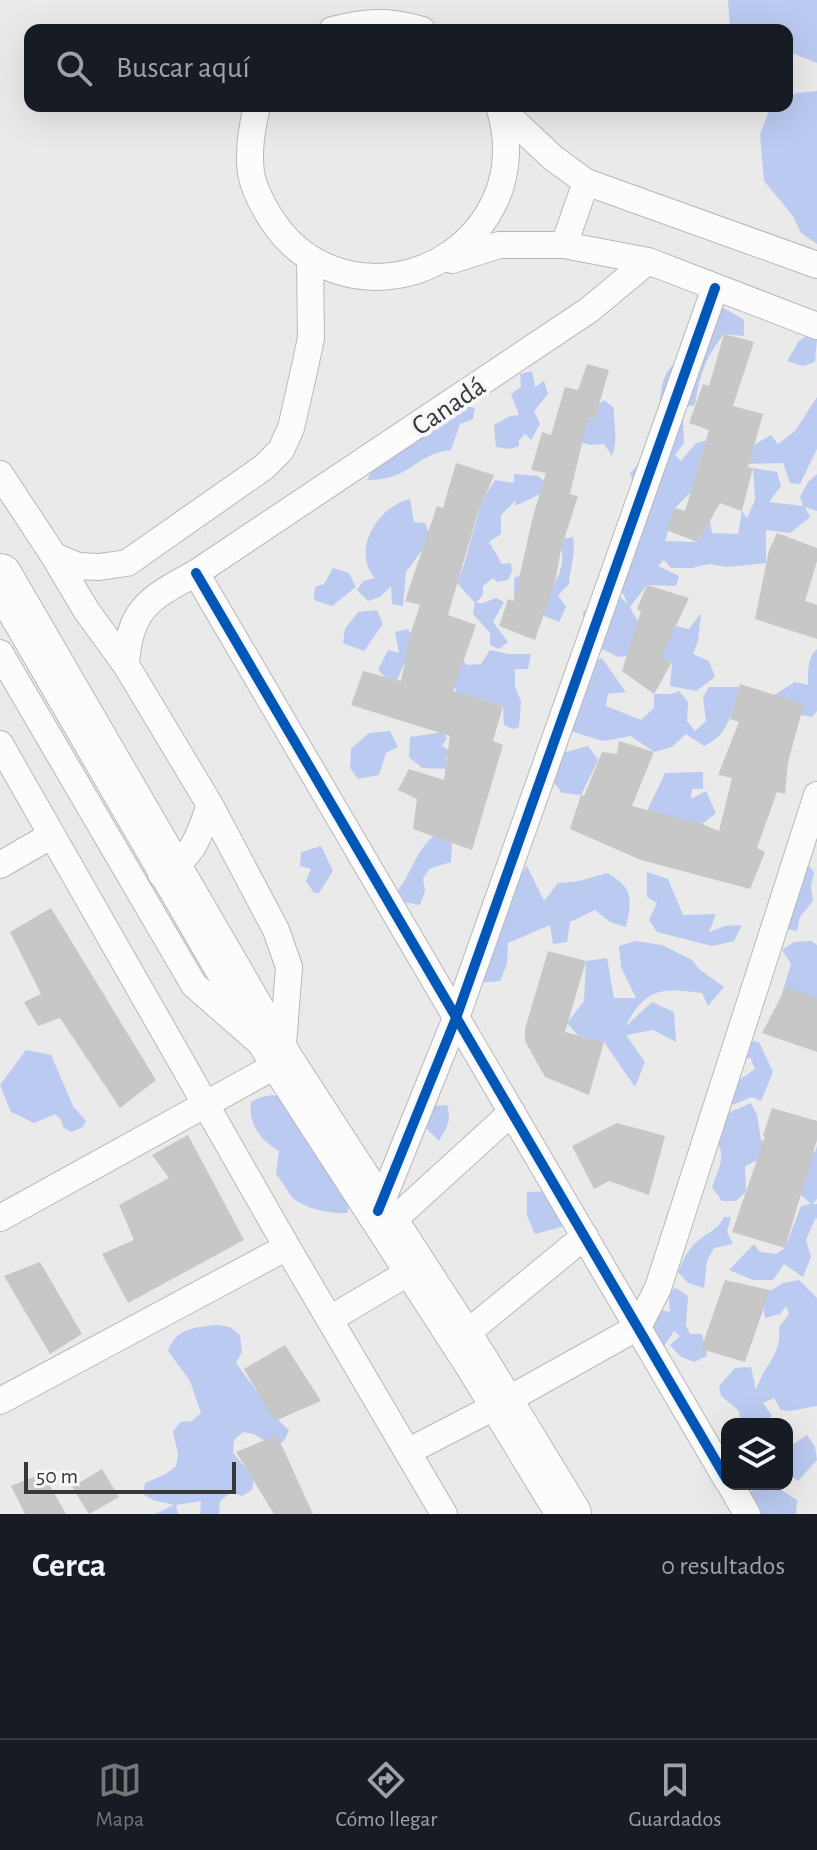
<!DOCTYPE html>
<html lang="es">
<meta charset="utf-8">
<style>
:root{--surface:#171b24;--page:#20242c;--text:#f1f3f6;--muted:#9ea1a6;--line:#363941;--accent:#767677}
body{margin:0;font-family:"Alegreya Sans",sans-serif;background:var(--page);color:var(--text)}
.controls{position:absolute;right:24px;bottom:24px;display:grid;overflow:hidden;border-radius:16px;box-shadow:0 8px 32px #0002}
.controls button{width:72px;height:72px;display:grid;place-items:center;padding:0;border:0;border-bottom:2px solid var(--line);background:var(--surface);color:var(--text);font:40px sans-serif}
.scale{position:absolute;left:24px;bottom:20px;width:212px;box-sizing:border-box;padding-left:8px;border:4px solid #383838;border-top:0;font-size:22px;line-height:28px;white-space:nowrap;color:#383838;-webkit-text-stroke:6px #f7f7f9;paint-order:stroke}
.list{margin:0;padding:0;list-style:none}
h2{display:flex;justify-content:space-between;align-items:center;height:104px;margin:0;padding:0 32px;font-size:34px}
h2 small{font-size:26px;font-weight:400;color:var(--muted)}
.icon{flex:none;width:44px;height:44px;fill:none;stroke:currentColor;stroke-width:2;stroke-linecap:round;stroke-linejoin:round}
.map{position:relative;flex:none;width:817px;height:1514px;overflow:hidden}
.search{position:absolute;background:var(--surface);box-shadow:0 8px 32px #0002;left:24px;right:24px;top:24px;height:88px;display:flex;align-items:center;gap:20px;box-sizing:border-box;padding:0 28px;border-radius:16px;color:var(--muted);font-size:30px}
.sheet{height:224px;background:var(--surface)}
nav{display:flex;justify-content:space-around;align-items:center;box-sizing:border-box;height:112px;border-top:2px solid var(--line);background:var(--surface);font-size:22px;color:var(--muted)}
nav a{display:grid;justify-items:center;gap:4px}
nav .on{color:var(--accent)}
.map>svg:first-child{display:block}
</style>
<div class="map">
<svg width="817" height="1514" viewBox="0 0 817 1514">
<rect width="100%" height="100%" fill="#eaeaeb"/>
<!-- forest -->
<path fill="#bacaf1" d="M728,0H817V63L787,51V30H738L730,27Z
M817,91V244L801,233L793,216L764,181L760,134L771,106H787V98L797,93Z
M719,305L744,320V336L724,334C705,359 700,374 695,405L670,411L660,402C663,363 673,370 694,343C704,331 711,317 719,305Z
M806,336L817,339L815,362L803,366L787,361L799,341Z
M532,371L535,387L544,381L548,394L534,411L540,424L531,440L525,434L519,440V446L510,449L496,447L494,425L510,416L519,415L511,394L521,387L520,374Z
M817,397V449L800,484L790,483L783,463L740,464L727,451L754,445L771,435L778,444L795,431Z
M604,400L614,408C613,427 619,438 612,456L604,444L590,445L572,440L575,418L595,419L599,404Z
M452,403L475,408L473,419L460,424L451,450C416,453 410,481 367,480L374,466Z
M683,420L684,443L675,455L681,461L696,443L716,438L702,453L691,492L675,508L665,541L698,542L710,521L712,533L738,534L742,511L747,518L755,500L753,468L777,472L781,486L769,502L803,506L800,497L808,482L817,474V511L805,507L810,517L790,533L766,530V563L727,567L709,564L692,568H671L664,560L658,566L679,576L676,586L647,585L630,607C638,625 648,633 668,637L676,626L689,629L701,613L698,641L693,654L709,661L715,677L696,691L670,686L672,662L650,653L618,657L600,648L584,633L583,612L615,592L628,604L621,590C632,562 641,502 630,473L648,454L652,427Z
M514,474L538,476L553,488L515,506L516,500L501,515V534L489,542L502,564L511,563L512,571L508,580L497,582L493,578L483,586V595L476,603H483L496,598L504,602L493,622L508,642L499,649L490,645V633L473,614L475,603L457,583C472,550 473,511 495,480L514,483Z
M410,499L414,522L425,523L431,538L406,572L403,606L392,604L391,586L380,597L368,601L357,590L363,581L375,578C350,551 379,505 410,499Z
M573,537C576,553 570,568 569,584L558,595L566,607L559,622L544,616L543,606L514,601V578L524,573L554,584C562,570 567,553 556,540Z
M333,568L349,573L356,587L332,606L314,600L315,587L324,584Z
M377,610L383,624L364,651L343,643L345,629L358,612Z
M407,629L421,643L457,655L467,665L481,664L490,650L509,654H531L528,669H515V687L521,701L519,727L513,729L504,725L503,706L483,700L459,697L453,683L407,657L397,680L385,677L378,670L388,650L399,653L395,632Z
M817,649V711L812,717L790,713L774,695L795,682L808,685C808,673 807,657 817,649Z
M602,658L626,692L608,694L606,706L641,720L654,708V694H671L679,691L688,702L687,721L695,731L706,721L703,697L709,687H739C732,712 729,735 704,746L686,734L672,747L654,752L631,736L603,741L567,730L577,669Z
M390,731L398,747L386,753L379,775L358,779L350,768L351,749L369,733Z
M443,732L447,738L442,746L463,760L446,756L447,769L422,768L409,757L410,737Z
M588,746L598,760L581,795L562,793L550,777L559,754Z
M703,772V789H692L691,799L706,791L716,813L702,824L647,811L665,773Z
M434,836L452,843L451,862L429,869L423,879L425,891L420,905L404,902L398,890C412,873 416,850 434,836Z
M321,846L333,871L319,893H314L306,881L311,869L300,866L301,852Z
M527,866L544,901L558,883L579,881L607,873C634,888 632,899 626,927L610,922L595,910L570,922L567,942L553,944L550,925L508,943L507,964L500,981L476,983L482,928Z
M810,867L814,872L811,886L813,901L800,917L797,931L777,927L784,917L795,910L790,900L799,868Z
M647,872L668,879L683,915L716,914L709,932L725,926L742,925L734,941L712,946L657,932L649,920L657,903L647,897Z
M636,941L662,945L692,960L699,969L724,987L708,1006L702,993C661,988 646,987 625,1027L652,1002L674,1012L676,1042L653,1030L626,1035L645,1062L635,1087L604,1042L578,1035L567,1023L584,1001L586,961L607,958L614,998H636L621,967L619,946Z
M811,941L817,945V999L781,997L791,964L782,950L794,942Z
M739,1039L759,1042L773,1072L761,1101L752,1097L735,1104L718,1107L722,1092L755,1069L750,1057L739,1064Z
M26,1050L51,1055L73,1106L86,1121L83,1127L71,1132L63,1127L61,1120L55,1114L34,1123L11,1112L0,1085Z
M273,1095L285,1098L350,1200L347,1213C330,1214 304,1209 291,1196C286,1189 282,1181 276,1174L279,1151C261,1140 248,1125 251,1102L261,1097Z
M751,1103L757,1115L761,1140L796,1151L815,1152L817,1146V1199L812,1204H817V1220L816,1217L806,1240L811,1257L803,1277L784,1264L773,1280H753L729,1270L754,1244L760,1252L776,1254L785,1248L801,1206L811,1204C795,1187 771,1179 756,1161L745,1166L746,1192L736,1201H722L712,1187C721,1162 727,1157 713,1131L730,1112Z
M447,1105C452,1120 447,1128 439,1141L425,1127L429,1106Z
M558,1191L565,1226L535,1234L527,1216V1192Z
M724,1217H731L727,1232L733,1244L714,1248L707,1261L704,1288L688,1283L678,1272C683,1260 689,1247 700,1239C712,1230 717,1230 724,1217Z
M799,1280L817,1298V1406L790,1411L781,1410L774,1398L763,1403L772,1416C762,1423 753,1428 740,1421L739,1411L721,1396L719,1386L735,1368L751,1367L756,1390C764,1364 782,1356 779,1327L789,1314L786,1306L780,1314L765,1318L762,1296L783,1283Z
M676,1288L688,1296L686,1326L690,1334H702L707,1356L694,1362L681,1357L670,1345L680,1336L674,1331L663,1348L646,1316L661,1310L670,1312L668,1291Z
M218,1325L230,1327L240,1335L242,1352L236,1363L280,1422L289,1430L284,1441L274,1447L254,1434L243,1432L234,1440L233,1453L254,1478L252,1490L242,1496L231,1492L220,1501L219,1514H200L201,1501L176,1505L178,1514H155L174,1505L153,1500L143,1494L145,1483L166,1474L176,1466L178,1454L173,1432L180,1422L192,1421L201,1413L190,1381L168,1351C176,1328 195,1327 218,1325Z
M807,1435L815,1447L817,1460L798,1481L787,1473V1448Z
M766,1484H771L797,1500L796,1514H740L742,1496Z"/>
<!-- building -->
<path fill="#c7c7c8" d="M724,334L754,342L733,406L763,414L748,467L753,468L742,511L720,503L698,542L666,530L675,508L685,511L709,430L689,423L703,384L709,386Z
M587,364L609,370L595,419L588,418L570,494L578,496L561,549L556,578L535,640L499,626L508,599L514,601L533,516L546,473L531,470L542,432L551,435L565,387L578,390Z
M456,463L494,475L477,516L448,615L476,625L453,691L503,706L493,741L503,745L472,850L413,829L417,799L398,790L409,769L444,780L450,736L351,705L363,671L401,681L410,635L420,605L405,601L437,506L443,508Z
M777,533L817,548V561L805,601L817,605V639L755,619L769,550Z
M647,585L689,598L661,657L672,662L654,694L622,671L641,611L637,609Z
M740,684L804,704L788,762L785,794L777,792L757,848L765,852L750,889L641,860L570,829L581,795L584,796L602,752L617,754L619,741L654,752L632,806L702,824L719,831L732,778L718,775L739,722L730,719Z
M51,908L156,1080L120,1108L60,1018L38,1026L24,1002L41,994L10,932Z
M548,951L586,961L565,1032L604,1042L589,1095L545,1077L525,1041V1029Z
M786,987L817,998V1052L762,1033Z
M772,1108L817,1121V1140L785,1248L732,1232L765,1137L763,1136Z
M617,1123L665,1136L649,1195L609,1181L594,1189L572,1146Z
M188,1135L244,1240L128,1303L102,1254L134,1240L119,1205L169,1178L152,1155Z
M40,1262L82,1334L50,1354L4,1276Z
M725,1280L770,1290L745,1362L701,1349Z
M285,1345L321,1401L275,1421L244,1369Z
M277,1435L313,1514H274L236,1452Z
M102,1469L119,1497L89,1514L72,1487Z
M43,1473L66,1514H25L11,1486Z"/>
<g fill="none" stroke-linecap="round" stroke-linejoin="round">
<!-- street casing -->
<g stroke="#b8b8b8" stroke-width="28">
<path id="street" d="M332,30C366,21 388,20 422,30
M257,106C252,128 248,150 251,173C254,191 264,208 274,223C330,305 453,290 495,201C509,171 509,137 499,106
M500,108L553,158L586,182L817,265
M564,245L586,182
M452,260L499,245H564L648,261
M0,474L54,556L86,610L126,665L210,805L276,930L289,967L282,1058
M54,556L78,566L99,567L127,563L264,467L281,450L291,428L304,371L311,338L310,258
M196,573L727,1480
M0,653L194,985L258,1041
M126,665C129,608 150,598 196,573L589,310L648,261L817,326
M0,744L287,1247L444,1514
M0,865L52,835
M161,874C194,857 198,838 210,805
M378,1211L456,1018L715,288
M0,1218L282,1062
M387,1226L512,1112
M330,1319L416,1268
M461,1338L585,1236
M0,1401L287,1247
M409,1451L502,1403L638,1327L658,1288L817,795
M730,1484L747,1514"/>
</g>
<!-- highway casing -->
<g stroke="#b8b8b8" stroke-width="46">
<path id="highway" d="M0,576L282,1062L477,1363L569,1514"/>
</g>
<!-- street -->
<use href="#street" stroke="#fcfcfc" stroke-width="26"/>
<!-- highway -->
<use href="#highway" stroke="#fcfcfc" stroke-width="44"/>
<!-- cycleway casing -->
<g stroke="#f7f7f9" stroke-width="15">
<path id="cycleway" d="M196,573L727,1480
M378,1211L456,1018L715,288"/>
</g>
<!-- cycleway -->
<use href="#cycleway" stroke="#0057b8" stroke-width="10"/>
</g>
<g text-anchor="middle" stroke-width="8" stroke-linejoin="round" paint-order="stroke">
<!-- street labels -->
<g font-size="28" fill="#383838" stroke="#f7f7f9">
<text transform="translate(448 405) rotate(-34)" y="10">Canadá</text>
</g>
</g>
</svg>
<div class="controls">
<button><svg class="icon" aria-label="layers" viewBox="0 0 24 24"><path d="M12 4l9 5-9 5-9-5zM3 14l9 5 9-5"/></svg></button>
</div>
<div class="scale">50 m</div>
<div class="search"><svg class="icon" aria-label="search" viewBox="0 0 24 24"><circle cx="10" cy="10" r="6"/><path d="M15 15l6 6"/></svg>Buscar aquí</div>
</div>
<section class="sheet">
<h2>Cerca<small>0 resultados</small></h2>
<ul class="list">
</ul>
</section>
<nav>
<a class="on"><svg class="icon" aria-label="map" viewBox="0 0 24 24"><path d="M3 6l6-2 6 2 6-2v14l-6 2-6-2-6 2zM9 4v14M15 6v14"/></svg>Mapa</a>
<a><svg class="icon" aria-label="directions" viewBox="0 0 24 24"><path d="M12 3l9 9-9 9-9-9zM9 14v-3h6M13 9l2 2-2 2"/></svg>Cómo llegar</a>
<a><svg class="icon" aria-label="saved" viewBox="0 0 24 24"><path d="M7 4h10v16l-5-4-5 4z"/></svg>Guardados</a>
</nav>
